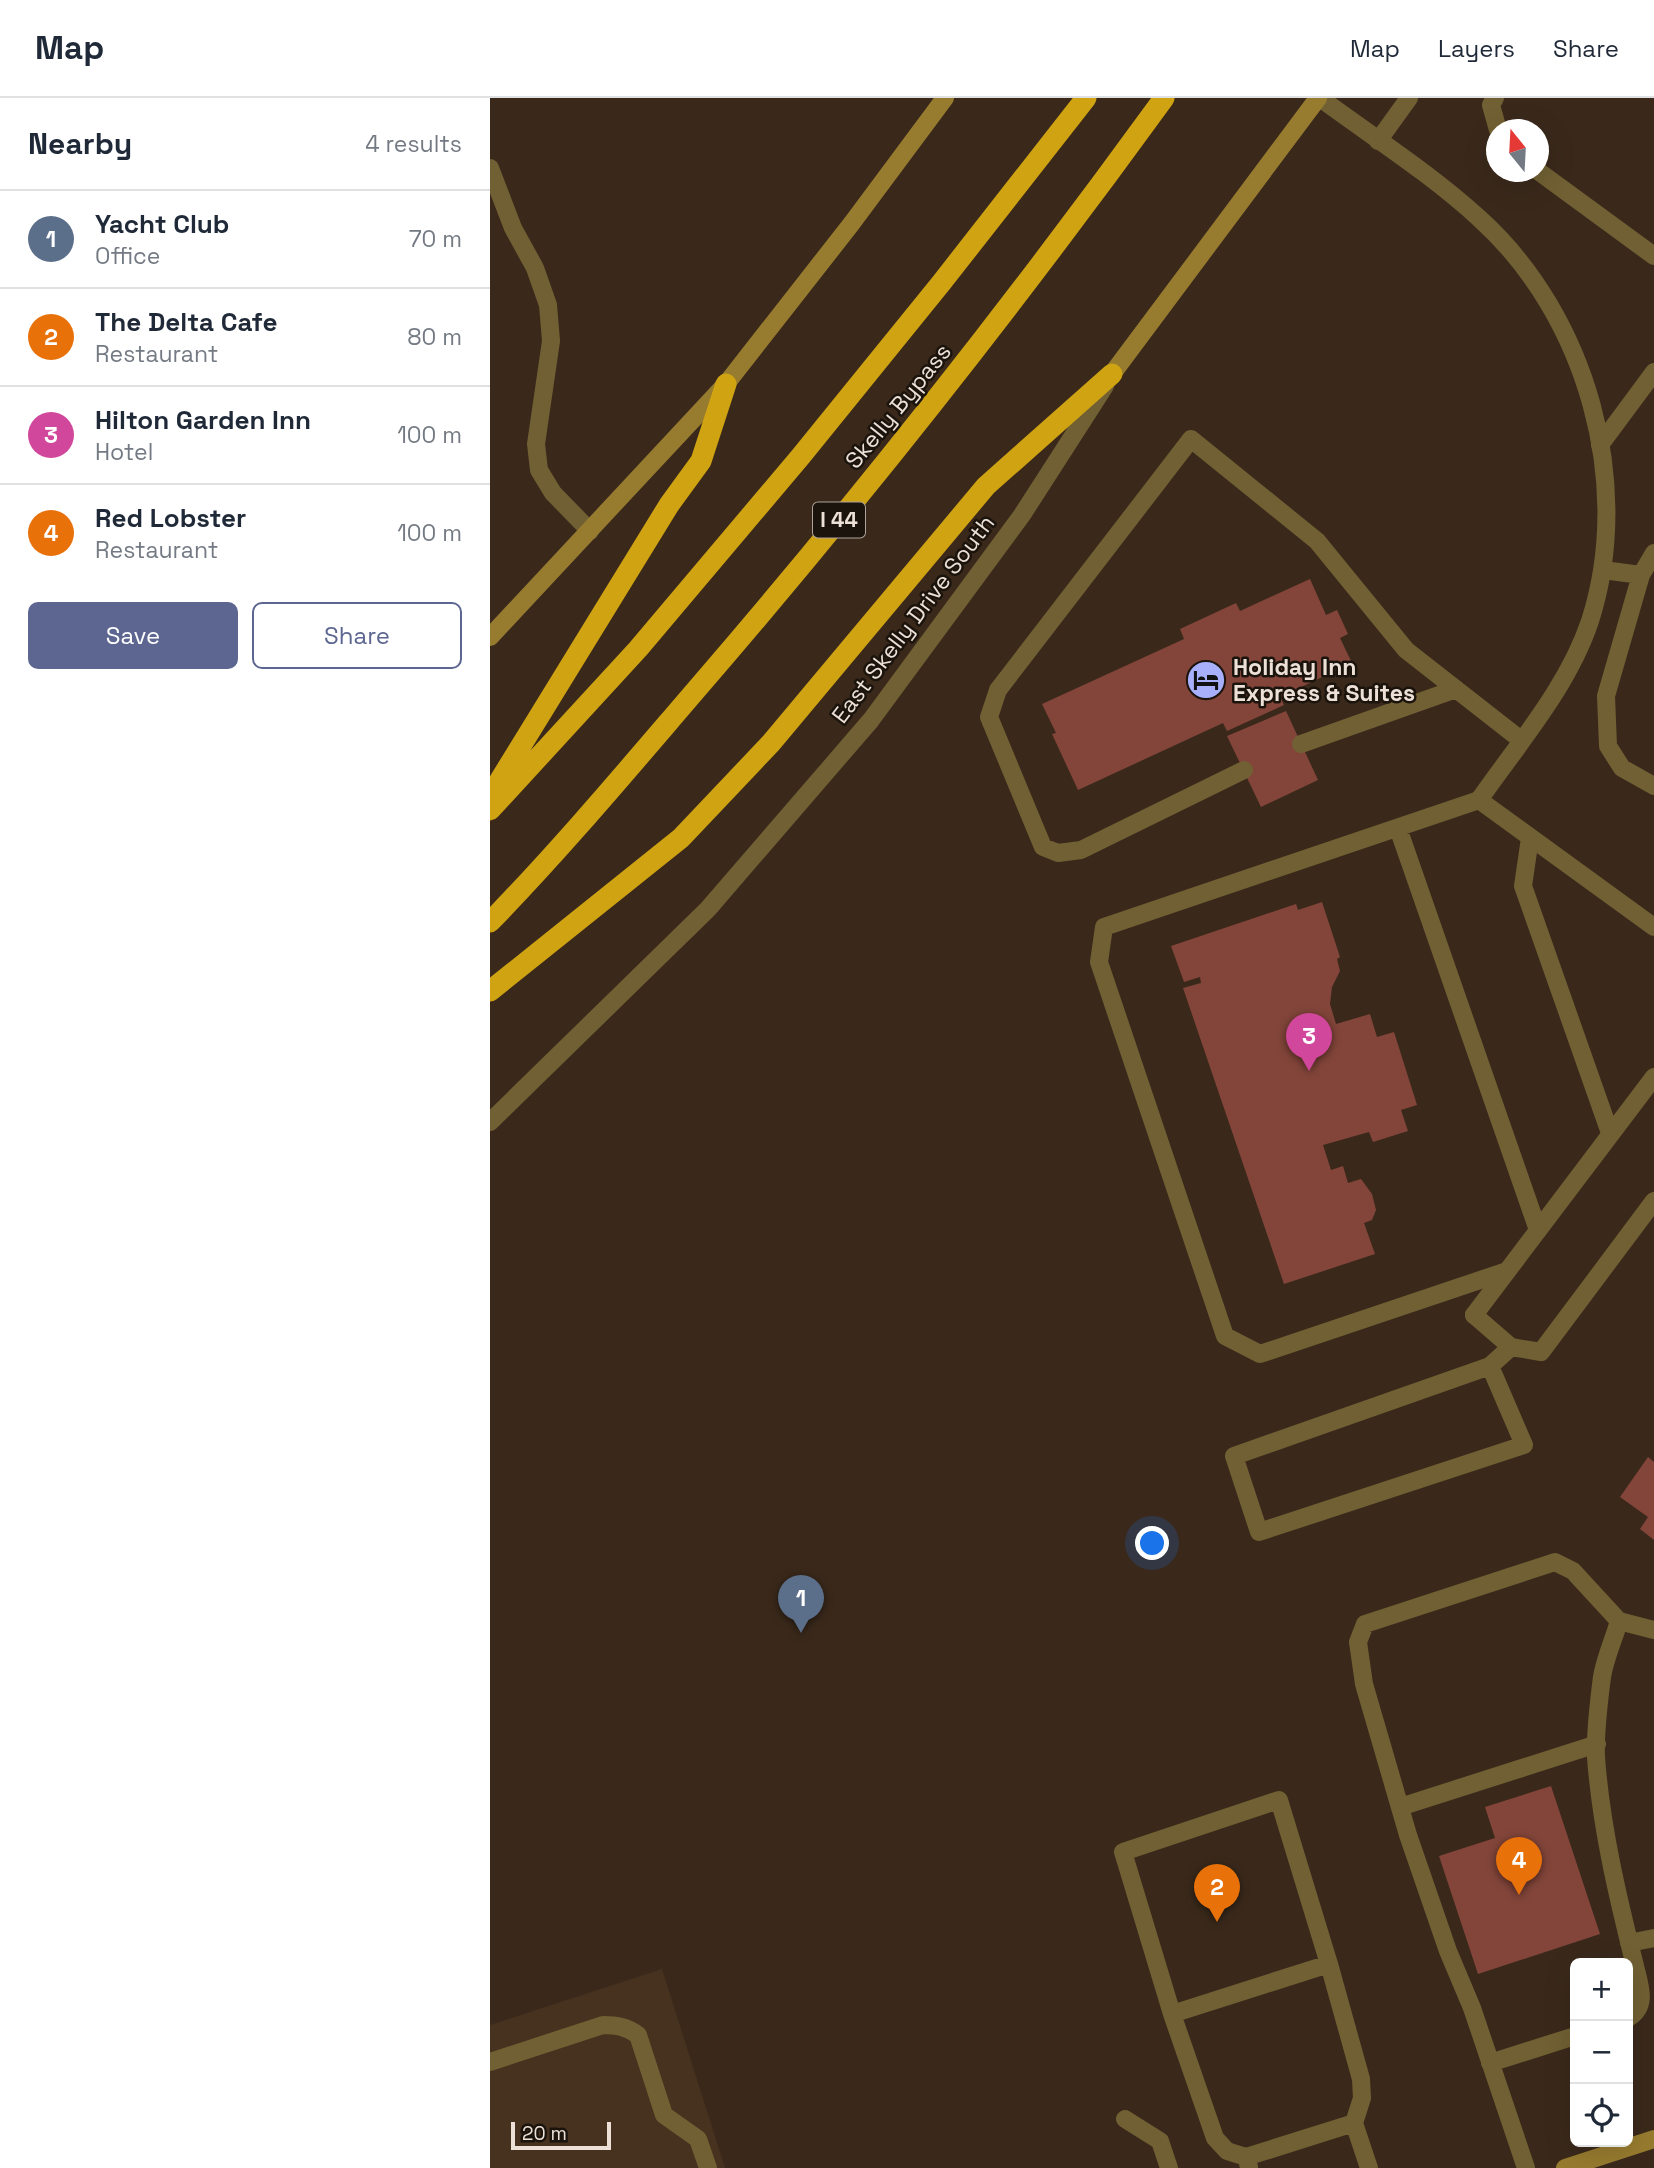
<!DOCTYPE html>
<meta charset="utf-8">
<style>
:root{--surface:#fff;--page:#f2f2f3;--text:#1f2937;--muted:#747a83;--line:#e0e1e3;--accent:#5d6690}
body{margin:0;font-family:"Space Grotesk",sans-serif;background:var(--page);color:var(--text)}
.controls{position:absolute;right:21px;bottom:21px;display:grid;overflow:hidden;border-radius:10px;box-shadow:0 7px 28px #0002}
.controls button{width:63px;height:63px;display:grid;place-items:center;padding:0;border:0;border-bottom:2px solid var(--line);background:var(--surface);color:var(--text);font:35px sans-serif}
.compass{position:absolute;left:996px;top:21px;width:63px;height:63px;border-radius:50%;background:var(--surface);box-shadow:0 7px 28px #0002;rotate:342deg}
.scale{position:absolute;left:21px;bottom:18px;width:100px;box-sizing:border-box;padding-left:7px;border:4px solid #ece0d7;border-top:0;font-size:19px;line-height:24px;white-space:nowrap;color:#ece0d7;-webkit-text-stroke:5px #1b140d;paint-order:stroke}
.you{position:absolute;left:663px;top:1446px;width:24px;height:24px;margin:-18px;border:5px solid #fff;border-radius:50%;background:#1a73e8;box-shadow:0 0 0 10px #1a73e833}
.badge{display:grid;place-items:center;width:46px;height:46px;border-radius:50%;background:var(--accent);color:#fff;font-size:23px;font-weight:700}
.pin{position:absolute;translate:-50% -58px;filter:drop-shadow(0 2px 4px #0008)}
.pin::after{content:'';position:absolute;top:37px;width:24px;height:21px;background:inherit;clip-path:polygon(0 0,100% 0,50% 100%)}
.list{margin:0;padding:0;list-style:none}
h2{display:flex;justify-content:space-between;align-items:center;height:91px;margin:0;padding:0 28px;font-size:30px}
h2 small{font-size:23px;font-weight:400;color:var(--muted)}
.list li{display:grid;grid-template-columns:46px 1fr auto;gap:21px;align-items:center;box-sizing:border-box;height:98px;padding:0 28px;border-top:2px solid var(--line)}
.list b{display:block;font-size:26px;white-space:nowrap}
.list p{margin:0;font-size:23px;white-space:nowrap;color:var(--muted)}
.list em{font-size:23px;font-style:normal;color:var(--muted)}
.actions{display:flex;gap:14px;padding:21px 28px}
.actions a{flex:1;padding:16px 0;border:2px solid var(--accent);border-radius:10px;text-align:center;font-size:24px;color:var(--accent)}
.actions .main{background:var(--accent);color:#fff}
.icon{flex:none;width:38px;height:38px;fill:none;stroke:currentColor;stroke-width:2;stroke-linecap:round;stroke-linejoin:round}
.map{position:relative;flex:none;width:1164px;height:2070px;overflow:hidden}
header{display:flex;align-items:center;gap:42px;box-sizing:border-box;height:98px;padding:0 35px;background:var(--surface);border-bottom:2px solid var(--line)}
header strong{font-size:33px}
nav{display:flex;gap:38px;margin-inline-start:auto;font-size:24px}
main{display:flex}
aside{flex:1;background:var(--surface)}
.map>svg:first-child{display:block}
</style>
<header>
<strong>Map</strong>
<nav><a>Map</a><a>Layers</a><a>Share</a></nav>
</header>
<main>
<aside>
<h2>Nearby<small>4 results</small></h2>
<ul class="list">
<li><span class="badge" style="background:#5c6f8a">1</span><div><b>Yacht Club</b><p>Office</p></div><em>70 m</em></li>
<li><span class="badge" style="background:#e8710a">2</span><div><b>The Delta Cafe</b><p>Restaurant</p></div><em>80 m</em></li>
<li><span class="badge" style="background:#d1479c">3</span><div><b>Hilton Garden Inn</b><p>Hotel</p></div><em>100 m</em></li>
<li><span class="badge" style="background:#e8710a">4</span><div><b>Red Lobster</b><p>Restaurant</p></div><em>100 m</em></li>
</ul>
<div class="actions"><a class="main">Save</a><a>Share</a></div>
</aside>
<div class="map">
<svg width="1164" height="2070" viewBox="0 0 1164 2070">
<rect width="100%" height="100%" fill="#3a291b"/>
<!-- built -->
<path fill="#47311f" d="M172,1871L235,2070H0V1927Z"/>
<!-- building -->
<path fill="#83453a" d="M820,481L836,517L847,512L858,536L850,540L862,565L790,599L794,607L737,633L733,625L588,692L562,636L566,635L552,606L694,541L690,531L746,505L750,513Z
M796,613L828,682L771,709L737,638Z
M832,804L850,859L847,861L850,873L842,889L840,906L846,926L880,916L887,939L904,934L927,1007L911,1012L918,1033L883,1044L879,1034L833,1047L841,1072L853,1068L858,1085L871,1081L882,1096L886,1112L882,1122L874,1125L885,1156L794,1186L693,890L711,885L710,879L694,884L681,848L806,806L808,812Z
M1158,1359L1164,1364V1442L1150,1431L1158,1419L1130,1399Z
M1061,1688L1110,1836L988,1876L949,1758L1005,1740L995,1709Z"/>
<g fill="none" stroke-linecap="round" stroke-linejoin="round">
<!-- service -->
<path stroke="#716033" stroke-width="18" d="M1005,0L1001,7L1008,32
M888,43L919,0
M1048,73L1164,158
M1110,347L1164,274
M1164,455L1151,477L1116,598L1118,648L1132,670L1164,688
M1113,472L1151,477
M811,646L966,591
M754,672L591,752L568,755L553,749L499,619L508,592L701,341L827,443L916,552L1031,642
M989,702L614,829L609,864L735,1238L770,1256L1017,1173
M908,730L1048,1132
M1040,740L1033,788L1120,1035
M984,1217L1021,1249L1051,1254L1164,1103
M1000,1268L744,1358L769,1434L1034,1347L1000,1268L1021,1249
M1129,1523L1164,1532
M910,1709L1107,1646
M1139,1845L1164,1840
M682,1916L839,1866
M0,1964L113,1927C127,1927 137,1929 148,1937L174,2017L208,2041L218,2070
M1000,1965L1085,1938
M635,2021L670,2043L679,2070
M756,2059L737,2053L725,2040L682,1916L633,1754L789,1702L839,1866L871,1981L872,2000L864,2025
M759,2069L756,2059L864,2025L879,2070
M1036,2070L982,1910L958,1853L918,1737L874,1586L868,1544L875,1526L1065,1464L1083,1473L1129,1523C1124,1541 1115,1560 1112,1579C1109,1602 1105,1635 1106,1659C1111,1729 1128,1800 1145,1868C1150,1889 1158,1908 1138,1920"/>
<!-- minor -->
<path stroke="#716033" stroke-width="18" d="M830,0C883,39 941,76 990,121C1097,218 1144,386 1100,523C1078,589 1028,646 989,702L1164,829
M0,70L23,130L45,170L58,207L61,243L46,346L49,372L63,395L100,433
M984,1217L1164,979"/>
<!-- tertiary -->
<path stroke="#716033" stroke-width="18" d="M0,1024L218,811L381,622L532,417L615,288"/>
<!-- secondary -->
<path stroke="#977b2f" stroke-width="18" d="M622,276L828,0
M0,539L236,286L362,125L455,0
M1075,2070L1164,2041"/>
<!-- motorway -->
<path stroke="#cfa312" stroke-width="21" d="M2,695L179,407L211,363L236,286
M0,712L148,551L311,358L452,184L596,0
M0,824C72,750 139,670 206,592C371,401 526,204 674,0
M0,893L191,740L281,645L496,388L622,276"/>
</g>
<!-- icons -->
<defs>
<g id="hotel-disc" transform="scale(2.0125)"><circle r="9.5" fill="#a8b0fc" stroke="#1b140d"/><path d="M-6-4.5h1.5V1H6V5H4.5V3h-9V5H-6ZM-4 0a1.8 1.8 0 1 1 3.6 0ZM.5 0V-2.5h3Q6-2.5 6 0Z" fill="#111"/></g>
</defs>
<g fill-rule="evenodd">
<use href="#hotel-disc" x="716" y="582"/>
</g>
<g text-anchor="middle" stroke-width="5" stroke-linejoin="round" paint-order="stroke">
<!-- shield labels -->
<rect fill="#1b140d" stroke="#ada39a" stroke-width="2" x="323" y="404.5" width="52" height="35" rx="5"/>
<g font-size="21" font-weight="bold" fill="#ece0d7">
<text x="349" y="429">I 44</text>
</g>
<!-- street labels -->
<g font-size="23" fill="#ece0d7" stroke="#1b140d">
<text transform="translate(408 308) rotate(-51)" y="8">Skelly Bypass</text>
<text transform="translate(423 521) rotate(-53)" y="8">East Skelly Drive South</text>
</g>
<!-- poi labels -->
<g font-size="23" font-weight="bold" fill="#ece0d7" stroke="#1b140d" text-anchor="start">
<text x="743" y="577">Holiday Inn<tspan x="743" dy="26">Express &amp; Suites</tspan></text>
</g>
</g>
</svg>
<div class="controls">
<button>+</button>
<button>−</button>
<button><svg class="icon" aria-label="locate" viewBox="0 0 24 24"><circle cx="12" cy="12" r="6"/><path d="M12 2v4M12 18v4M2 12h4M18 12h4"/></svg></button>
</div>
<svg class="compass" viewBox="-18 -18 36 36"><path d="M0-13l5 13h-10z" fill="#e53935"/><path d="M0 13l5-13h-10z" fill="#747a83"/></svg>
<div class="scale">20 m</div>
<div class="you"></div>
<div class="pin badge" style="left:311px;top:1535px;background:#5c6f8a">1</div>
<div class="pin badge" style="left:727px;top:1824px;background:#e8710a">2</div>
<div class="pin badge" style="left:819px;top:973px;background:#d1479c">3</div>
<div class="pin badge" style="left:1029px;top:1797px;background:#e8710a">4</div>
</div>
</main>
